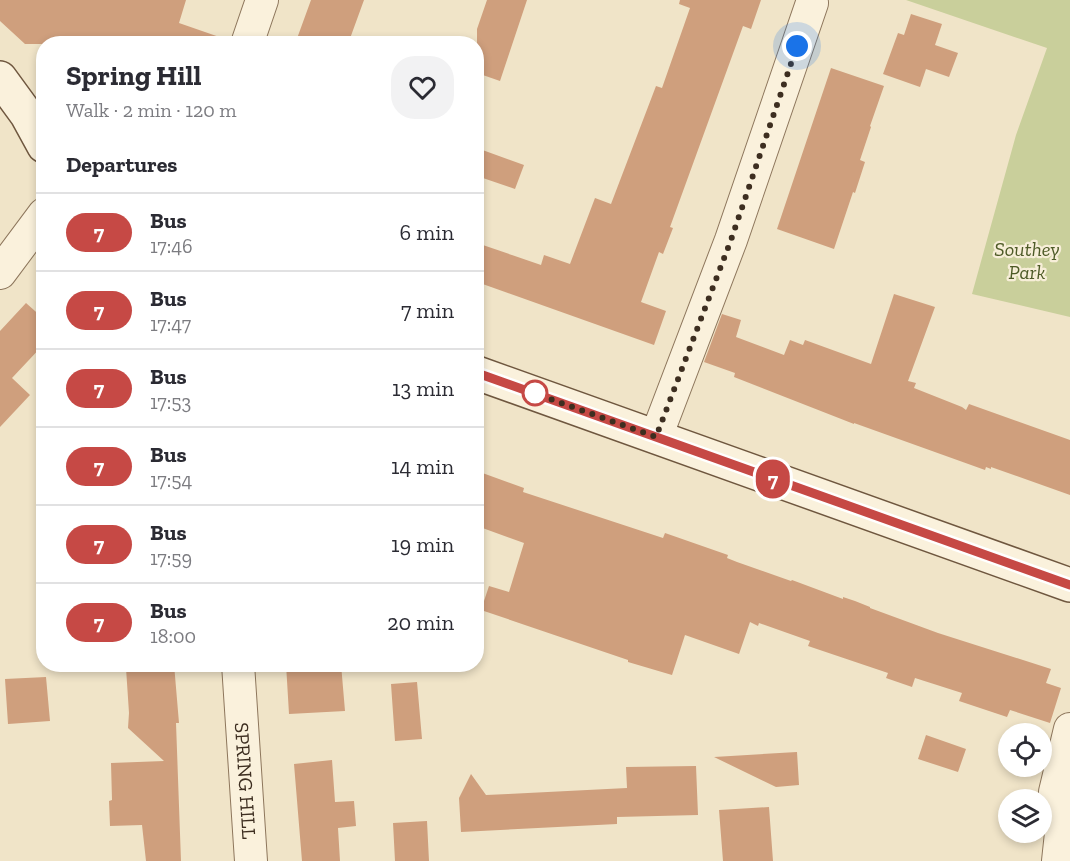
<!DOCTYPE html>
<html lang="en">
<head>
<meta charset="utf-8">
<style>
	body { margin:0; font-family:"Zilla Slab",serif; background:#f2f2f3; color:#2b2b33; height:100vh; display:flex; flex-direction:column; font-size:22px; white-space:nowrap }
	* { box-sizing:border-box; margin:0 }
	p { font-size:20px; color:#7c7c81 }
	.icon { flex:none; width:33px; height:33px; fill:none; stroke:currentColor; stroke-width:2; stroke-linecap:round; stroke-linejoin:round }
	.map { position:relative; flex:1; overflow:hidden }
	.panel { position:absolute; left:36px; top:36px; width:448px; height:636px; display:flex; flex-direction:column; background:#fff; border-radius:24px; box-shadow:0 3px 9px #0003 }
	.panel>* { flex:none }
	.badge { padding:0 12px; border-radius:20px; font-size:21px; line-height:39px }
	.tools { position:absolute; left:998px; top:723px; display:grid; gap:12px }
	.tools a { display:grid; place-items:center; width:54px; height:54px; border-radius:50%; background:#fff; box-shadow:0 3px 9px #0003; font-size:30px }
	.you { position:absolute; width:30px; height:30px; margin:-15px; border:4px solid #fff; border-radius:50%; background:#1a73e8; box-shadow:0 0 0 9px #1a73e833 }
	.map>.badge { position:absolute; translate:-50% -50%; box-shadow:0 0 0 3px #fff }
	h2 { padding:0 30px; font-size:22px; line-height:54px }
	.round { display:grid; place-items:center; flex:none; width:63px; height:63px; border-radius:24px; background:#f2f2f3 }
	.headline { display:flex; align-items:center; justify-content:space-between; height:102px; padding:0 30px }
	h1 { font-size:28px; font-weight:700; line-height:45px }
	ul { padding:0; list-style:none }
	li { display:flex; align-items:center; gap:18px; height:78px; padding:0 30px; border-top:2px solid #e1e1e2 }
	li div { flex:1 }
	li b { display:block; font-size:22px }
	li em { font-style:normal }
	li .badge { min-width:66px; font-weight:700; text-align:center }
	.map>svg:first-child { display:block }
	.green { fill:#c9cf9b }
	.building { fill:#cf9f7d }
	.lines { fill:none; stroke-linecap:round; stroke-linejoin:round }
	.street-casing { stroke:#8d765c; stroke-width:34 }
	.secondary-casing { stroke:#6f573f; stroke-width:36 }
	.street { stroke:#faf1dc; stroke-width:32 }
	.secondary { stroke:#faf1dc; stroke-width:33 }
	.line-casing { stroke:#fff; stroke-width:14 }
	.line { stroke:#c64945; stroke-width:9 }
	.walk { stroke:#3d2e20; stroke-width:6; stroke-dasharray:0 10.8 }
	.stop-dot { fill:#fff; stroke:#c64945; stroke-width:3 }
	.labels { text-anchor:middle; stroke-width:4.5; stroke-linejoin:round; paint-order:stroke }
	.park-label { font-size:20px; font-style:italic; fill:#4d5a26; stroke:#f7eed8 }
	.street-label { font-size:20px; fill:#3d2e20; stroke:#f7eed8 }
</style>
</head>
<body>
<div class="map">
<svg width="1070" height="861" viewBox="0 0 1070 861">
	<rect width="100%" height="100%" fill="#f0e4c8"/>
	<!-- green -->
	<path class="green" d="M906 0H1070V317L972 294 1016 135 1047 48Z"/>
	<!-- building -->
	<path class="building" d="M0 0H186L179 23 228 40 227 44H25L0 21Z
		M311 0H364L348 44H295Z
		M487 0H527L500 81 477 73V29Z
		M680 0H761L751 29 743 26 670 227 673 228 663 254 659 252 641 302 666 311 654 345 477 282V243L541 265 544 255 570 264 595 198 611 204 656 86 662 88 690 8 679 4Z
		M911 14 942 24 935 45 958 53 949 77 926 69 920 87 883 74 898 33 904 35Z
		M831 68 884 86 870 126 871 127 860 160 865 162 855 193 853 192 834 249 777 229Z
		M477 148 524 165 515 189 477 176Z
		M894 294 935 307 908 381 916 383 914 388 962 407 966 410 969 404 1070 440V495L991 467V469L986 467 985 470 854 423V424L734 377 735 373 704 362 722 314 741 320 736 337 784 355 790 340 803 345 805 340 871 364Z
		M26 303 44 319V344L12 378 30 395 0 427V331Z
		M477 471 524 488 523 492 663 538 665 533 728 555 727 558 737 562 791 581 792 580 843 599V597L855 601 870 607V608L938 633 1051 669 1046 683 1061 688 1050 723 1010 710 1007 717 959 701 962 693 915 678 912 687 886 678 888 673 808 646 810 641 759 623 758 626 750 622 739 654 685 635 672 675 628 662V660L481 610 489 586 509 592 524 543 477 526Z
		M136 664H174L179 723H176L181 861H146L142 825 110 826 109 801 112 800 111 763 164 761 128 728 129 713 126 668H136Z
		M286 664H341L345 711 289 714Z
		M46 677 50 721 8 724 5 679Z
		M417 682 422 739 395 741 391 684Z
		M926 735 966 749 958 772 918 759Z
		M797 752 799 785 776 787 714 757Z
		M332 760 335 802 354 801 356 826 338 828 340 861H302L294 764Z
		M696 766 698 815 617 817V824L461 832 459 798 471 774 486 795 508 794 627 788 626 767Z
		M769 807 773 861H723L719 810Z
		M427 821 429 861H395L393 823Z"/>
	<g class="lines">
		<defs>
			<g id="street">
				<path d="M247 44 262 0"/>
				<path d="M0 273 44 214"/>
				<path d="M656 437 731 240 812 3"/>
				<path id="s1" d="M238 664 251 861"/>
				<path d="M1058 861 1061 833 1055 792 1070 729"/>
			</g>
			<path id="secondary" d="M0 78 27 115 44 146
				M477 373 1070 585"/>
		</defs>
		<!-- street casing -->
		<use href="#street" class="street-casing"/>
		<!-- secondary casing -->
		<use href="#secondary" class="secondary-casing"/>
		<!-- street -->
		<use href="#street" class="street"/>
		<!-- secondary -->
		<use href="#secondary" class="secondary"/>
	</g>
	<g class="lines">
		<defs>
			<path id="line" d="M477 373 1070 585"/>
		</defs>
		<!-- line casing -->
		<use href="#line" class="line-casing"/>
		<!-- line -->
		<use href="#line" class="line"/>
		<!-- walk -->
		<path class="walk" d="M535 393 528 391 656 437 731 240 797 46"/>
	</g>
	<!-- markers -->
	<circle class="stop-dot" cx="535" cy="393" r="12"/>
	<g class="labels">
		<!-- park labels -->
		<g class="park-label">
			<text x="1027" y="256">Southey<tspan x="1027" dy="23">Park</tspan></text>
		</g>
		<!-- street labels -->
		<g class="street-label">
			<text dy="7" stroke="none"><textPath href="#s1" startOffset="117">SPRING HILL</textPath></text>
		</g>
	</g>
</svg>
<div class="tools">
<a><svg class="icon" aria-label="locate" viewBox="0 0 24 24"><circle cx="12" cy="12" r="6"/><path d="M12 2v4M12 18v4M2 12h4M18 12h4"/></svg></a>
<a><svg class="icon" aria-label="layers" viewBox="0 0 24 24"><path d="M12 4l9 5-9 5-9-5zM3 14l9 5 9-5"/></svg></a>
</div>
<div class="you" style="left:797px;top:46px"></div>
<b class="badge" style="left:773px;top:479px;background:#c64945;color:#fff">7</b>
<section class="panel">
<div class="headline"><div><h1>Spring Hill</h1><p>Walk · 2 min · 120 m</p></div><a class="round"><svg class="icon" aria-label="heart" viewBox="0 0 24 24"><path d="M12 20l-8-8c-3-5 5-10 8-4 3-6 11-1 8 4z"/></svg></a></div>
<h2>Departures</h2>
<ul>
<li><span class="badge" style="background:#c64945;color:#fff">7</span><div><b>Bus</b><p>17:46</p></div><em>6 min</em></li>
<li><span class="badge" style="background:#c64945;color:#fff">7</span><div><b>Bus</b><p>17:47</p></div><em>7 min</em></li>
<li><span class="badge" style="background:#c64945;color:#fff">7</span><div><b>Bus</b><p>17:53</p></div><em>13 min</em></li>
<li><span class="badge" style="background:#c64945;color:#fff">7</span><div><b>Bus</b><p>17:54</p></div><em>14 min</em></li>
<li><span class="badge" style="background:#c64945;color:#fff">7</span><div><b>Bus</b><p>17:59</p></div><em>19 min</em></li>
<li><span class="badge" style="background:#c64945;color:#fff">7</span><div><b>Bus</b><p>18:00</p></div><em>20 min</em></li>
</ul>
</section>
</div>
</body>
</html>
